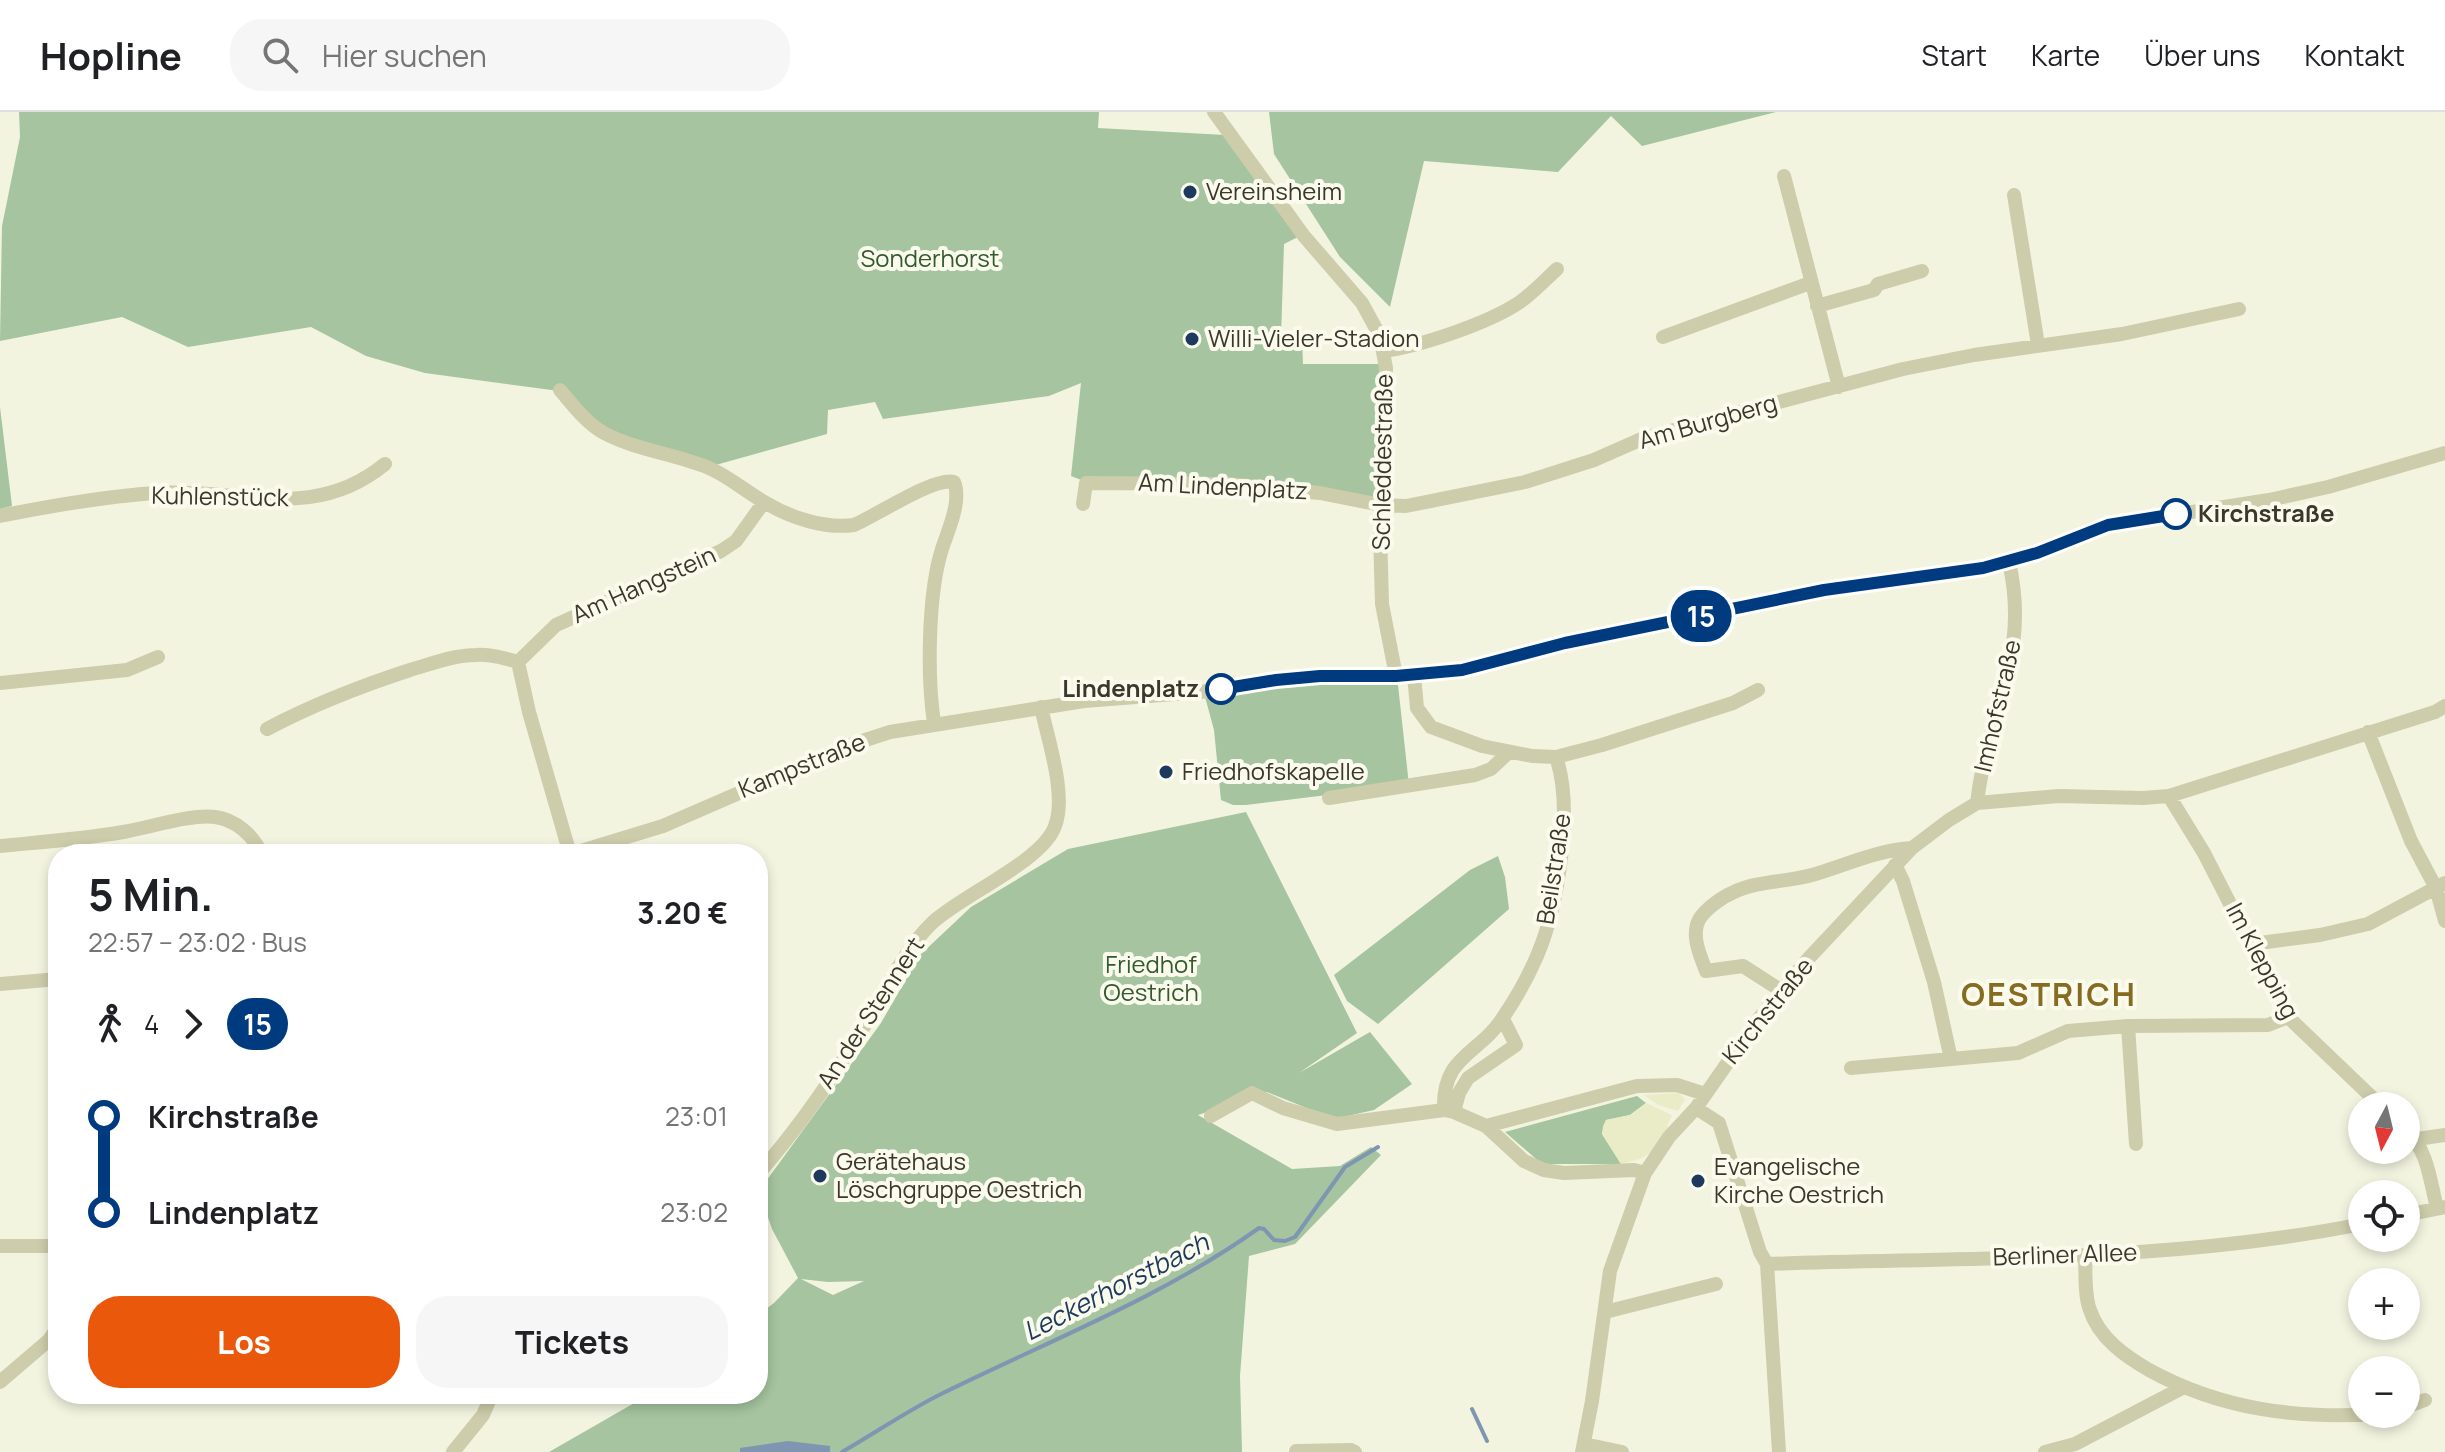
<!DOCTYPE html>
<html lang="de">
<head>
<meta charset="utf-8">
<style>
	body { margin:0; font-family:Manrope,sans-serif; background:#f6f6f6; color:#202124; height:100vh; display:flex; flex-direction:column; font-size:30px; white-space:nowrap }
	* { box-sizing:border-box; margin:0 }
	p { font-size:26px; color:#757577 }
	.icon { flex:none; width:44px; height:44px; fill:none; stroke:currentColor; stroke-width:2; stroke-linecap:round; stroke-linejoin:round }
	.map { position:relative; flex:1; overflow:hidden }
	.panel { position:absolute; left:48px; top:732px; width:720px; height:560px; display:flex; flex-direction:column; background:#fff; border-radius:32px; box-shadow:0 4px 12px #0003 }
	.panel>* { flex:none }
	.badge { padding:0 16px; border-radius:26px; font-size:28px; line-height:52px }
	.needle { width:52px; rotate:187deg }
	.buttons { position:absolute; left:2348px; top:980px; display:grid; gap:16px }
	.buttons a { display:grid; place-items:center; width:72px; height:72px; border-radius:50%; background:#fff; box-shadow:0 4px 12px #0003; font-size:40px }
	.map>.badge { position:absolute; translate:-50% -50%; box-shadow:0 0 0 4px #fff }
	.legs { display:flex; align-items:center; gap:12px; height:88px; padding:0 40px; font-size:26px }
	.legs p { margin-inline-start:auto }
	.headline { display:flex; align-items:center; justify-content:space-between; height:136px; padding:0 40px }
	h1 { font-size:44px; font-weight:700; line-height:60px }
	.primary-button { display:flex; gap:16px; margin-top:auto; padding:16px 40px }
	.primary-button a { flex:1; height:92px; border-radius:32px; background:#ea580c; color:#fff; font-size:32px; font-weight:700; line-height:92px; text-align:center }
	.primary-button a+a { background:#f6f6f6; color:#202124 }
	ul { padding:0 40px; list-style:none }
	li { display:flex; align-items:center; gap:28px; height:96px; font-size:30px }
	li i { display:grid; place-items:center; width:12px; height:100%; margin:0 10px; background:currentColor }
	li i::after { content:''; width:20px; height:20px; margin:-10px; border:6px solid; border-radius:50%; background:#fff }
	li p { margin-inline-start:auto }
	li:first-child i { background:linear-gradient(#0000 50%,currentColor 0) }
	li:last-child i { background:linear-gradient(currentColor 50%,#0000 0) }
	header { display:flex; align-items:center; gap:48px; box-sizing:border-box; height:112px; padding:0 40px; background:#fff; border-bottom:2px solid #e0e0e0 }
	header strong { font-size:38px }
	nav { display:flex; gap:44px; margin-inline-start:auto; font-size:28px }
	.search { width:560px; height:72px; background:#f6f6f6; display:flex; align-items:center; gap:20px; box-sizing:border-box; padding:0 28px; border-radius:32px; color:#757577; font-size:30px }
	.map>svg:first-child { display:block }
	.green { fill:#a5c49f; fill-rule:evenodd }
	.plaza { fill:#eaecc7 }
	.water { fill:#7e96b2 }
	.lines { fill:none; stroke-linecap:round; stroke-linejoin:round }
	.stream { stroke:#7e96b2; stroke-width:4 }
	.minor { stroke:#cdccab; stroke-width:14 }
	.line-1-casing { stroke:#fff; stroke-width:18 }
	.line-1 { stroke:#003b80; stroke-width:12 }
	.poi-dot { fill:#1e395e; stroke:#fafbed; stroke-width:3 }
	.stop-1-dot { fill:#fff; stroke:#003b80; stroke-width:4 }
	.labels { text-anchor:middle; stroke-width:8; stroke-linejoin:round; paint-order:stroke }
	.poi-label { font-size:24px; fill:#3b382b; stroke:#fafbed; text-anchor:start }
	.park-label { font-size:24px; fill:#335a2d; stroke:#fafbed }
	.street-label { font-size:24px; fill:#3b382b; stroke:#fafbed }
	.stop-label { font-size:24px; font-weight:bold; fill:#3b382b; stroke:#fafbed; text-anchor:start }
	.water-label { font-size:26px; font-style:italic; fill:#1e395e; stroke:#fafbed }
	.district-label { font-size:32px; font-weight:bold; letter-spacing:2px; fill:#866c20; stroke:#fafbed }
</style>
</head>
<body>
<header>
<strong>Hopline</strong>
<div class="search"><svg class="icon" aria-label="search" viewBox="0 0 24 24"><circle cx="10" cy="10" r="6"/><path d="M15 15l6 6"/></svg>Hier suchen</div>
<nav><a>Start</a><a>Karte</a><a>Über uns</a><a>Kontakt</a></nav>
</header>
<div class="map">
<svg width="2445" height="1340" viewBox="0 0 2445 1340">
	<rect width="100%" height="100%" fill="#f3f4e0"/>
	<!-- green -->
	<path class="green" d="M19 0H1099L1098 16 1225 23 1300 124 1284 132 1281 226 1302 227 1303 252H1384L1380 390 1358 385 1084 369 1071 364 1081 271 1049 284 883 307 875 290 828 298 827 322 712 354 604 320 559 279 425 261 366 244 311 215 188 235 122 205 0 229 2 114 20 25Z
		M1269 0H1776L1642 34 1611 4 1558 60 1424 49 1390 195 1340 145 1274 42Z
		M0 295 12 394 0 397Z
		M1397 564 1409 673 1246 693H1233L1221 688 1214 618 1204 581 1276 569Z
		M1246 700 1357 921 1299 961 1370 920 1412 972 1374 998 1334 1007 1267 980 1198 1003 1292 1057 1340 1054 1371 1035 1381 1043 1295 1132 1249 1144 1240 1264 1242 1340H549L650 1282H758V1203L774 1191 798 1166 772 1117 759 1079 881 911 920 843 971 795 1068 737ZM801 1167 828 1170 864 1169 833 1183Z
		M1498 744 1505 765 1509 797 1378 912 1347 889 1334 863 1470 758Z
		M1637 984 1646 991 1630 1003 1606 1008 1602 1022 1621 1052H1542L1505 1020Z"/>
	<!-- plaza -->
	<path class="plaza" d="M1679 981 1685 987 1678 999 1658 993 1644 983Z
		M1646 991 1672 1003 1667 1014 1671 1017 1653 1039 1640 1047 1621 1052 1602 1022 1603 1014 1606 1008 1630 1003Z"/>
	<!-- water -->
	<path class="water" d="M788 1329 830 1334V1340H740V1336Z"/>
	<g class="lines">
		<!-- stream -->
		<path class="stream" d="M1472 1297 1487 1329
			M842 1340C875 1321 907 1299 941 1282 1048 1229 1161 1186 1259 1116L1264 1117 1274 1128 1285 1129 1295 1125 1345 1055 1378 1035"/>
		<!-- minor -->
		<path class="minor" d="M1214 0 1304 124 1362 191 1380 224 1386 256 1380 420 1382 492 1396 564
			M1784 64 1839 275
			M2014 83 2038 233
			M1817 194 1874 178 1878 172 1922 159
			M1663 225 1810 171
			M1384 239C1421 234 1489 211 1520 190 1533 181 1545 168 1557 157
			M560 278C573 293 586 311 604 321 636 338 675 342 709 356 730 365 746 380 766 391 791 406 825 417 854 413 876 404 933 365 954 370 962 389 948 418 942 437 928 481 927 564 934 611
			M1083 392 1086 371 1228 372 1320 381 1381 393 1406 394 1525 370 1594 348 1644 326 1903 257 1974 243 2122 222 2239 197
			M0 404C50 394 106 384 157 381 240 376 313 411 385 352
			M518 550 556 513 721 439 736 429 764 390
			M518 550 529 600 570 742
			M1414 563 1417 596 1431 615 1482 634 1532 644 1556 645 1602 633 1733 591 1758 578
			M0 571 127 558 158 545
			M267 617C312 593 361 574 410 558 431 552 453 543 476 543 490 542 504 546 518 550
			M2368 620 2411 729 2436 776 2445 809
			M2169 684 2204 741 2288 905 2381 994
			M1329 686 1475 663 1491 657 1508 641
			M1977 691C1987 601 2031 545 2009 450
			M0 734C41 730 83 727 123 720 149 716 189 702 215 705 234 707 255 724 261 742
			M571 742 663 714 847 634 890 620 1084 589 1201 580 1276 568 1320 564H1396L1462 558 1565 531 1824 478 1983 456 2037 441 2108 413 2269 388 2328 375 2445 341
			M1895 753 1903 769 1934 870 1951 947
			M2252 832 2320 823 2368 812 2445 771
			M0 872 58 867
			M1782 879 1743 854 1706 859C1700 843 1690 822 1700 806 1707 796 1722 785 1734 780 1755 769 1788 770 1812 763 1846 753 1877 738 1912 736
			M2128 914 2136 1032
			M1851 956 2018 941 2068 919 2128 914 2268 913 2288 905
			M1696 996 1719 1011 1760 1140 1767 1152 1779 1340
			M1444 998C1442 942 1480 943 1504 904 1516 886 1528 865 1537 844 1558 795 1574 696 1556 645
			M1454 1000 1459 981 1468 966 1516 933 1503 907
			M1211 1004 1252 981 1283 996 1337 1012 1444 998 1454 1000 1486 1014 1524 1049 1544 1058 1564 1061 1634 1058 1645 1061
			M1486 1014 1637 974 1677 973 1705 982
			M2406 1018C2428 1038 2430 1069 2437 1096
			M2417 1027 2445 1023
			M758 1062C797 1018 838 958 868 908 888 875 904 838 932 811 962 783 1043 749 1055 714 1067 683 1048 628 1041 595
			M2406 1103 2445 1095
			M0 1134H58
			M2085 1144C2086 1161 2084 1182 2090 1198 2099 1226 2125 1244 2149 1258 2222 1298 2297 1307 2379 1302
			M1767 1152C1966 1145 2166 1151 2362 1112
			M1605 1200 1716 1172
			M0 1270 49 1228 58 1215
			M2406 1295 2425 1288
			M1584 1332 1622 1340
			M1296 1339 1351 1338 1355 1340
			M453 1340 483 1303 492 1282
			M1582 1340 1592 1289 1610 1159 1645 1061 1669 1025 1696 996 1756 910 1808 847 1912 736 1949 708 1977 691 2059 684 2143 686 2169 684 2435 600 2445 594
			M2045 1340 2075 1332 2182 1276"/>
	</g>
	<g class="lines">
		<defs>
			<path id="line-1" d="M1221 577 1276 568 1320 564H1396L1462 558 1565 531 1824 478 1983 456 2037 441 2108 413 2176 402"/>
		</defs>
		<!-- line-1 casing -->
		<use href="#line-1" class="line-1-casing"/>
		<!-- line-1 -->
		<use href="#line-1" class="line-1"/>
	</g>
	<!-- markers -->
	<g class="poi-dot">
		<circle cx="1190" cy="80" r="8"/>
		<circle cx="1192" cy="227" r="8"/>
		<circle cx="1166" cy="660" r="8"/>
		<circle cx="820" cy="1064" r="8"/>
		<circle cx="1698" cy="1069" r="8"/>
	</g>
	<g class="stop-1-dot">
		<circle cx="2176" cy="402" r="14"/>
		<circle cx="1221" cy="577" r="14"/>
	</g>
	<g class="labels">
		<!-- poi labels -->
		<g class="poi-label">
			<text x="1206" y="88">Vereinsheim</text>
			<text x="1208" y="235">Willi-Vieler-Stadion</text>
			<text x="1182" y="668">Friedhofskapelle</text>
			<text x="836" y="1058">Gerätehaus<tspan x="836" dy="28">Löschgruppe Oestrich</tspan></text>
			<text x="1714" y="1063">Evangelische<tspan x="1714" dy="28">Kirche Oestrich</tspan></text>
		</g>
		<!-- park labels -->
		<g class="park-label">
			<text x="930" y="155">Sonderhorst</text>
			<text x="1151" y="861">Friedhof<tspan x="1151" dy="28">Oestrich</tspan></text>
		</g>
		<!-- street labels -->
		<g class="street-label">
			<text transform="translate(1708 310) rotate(-16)" y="8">Am Burgberg</text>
			<text transform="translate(1383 350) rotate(-89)" y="8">Schleddestraße</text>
			<text transform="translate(1223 375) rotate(3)" y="8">Am Lindenplatz</text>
			<text transform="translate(220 385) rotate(1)" y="8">Kuhlenstück</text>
			<text transform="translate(644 473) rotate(-24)" y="8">Am Hangstein</text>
			<text transform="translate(1998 594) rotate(-77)" y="8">Imhofstraße</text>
			<text transform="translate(802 654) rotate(-22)" y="8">Kampstraße</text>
			<text transform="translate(1554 757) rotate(-81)" y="8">Beilstraße</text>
			<text transform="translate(2262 849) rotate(62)" y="8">Im Klepping</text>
			<text transform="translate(1768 899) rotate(-51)" y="8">Kirchstraße</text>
			<text transform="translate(871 901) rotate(-57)" y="8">An der Stennert</text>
			<text transform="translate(2065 1143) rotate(-2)" y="8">Berliner Allee</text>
		</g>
		<!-- stop labels -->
		<g class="stop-label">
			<text x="2198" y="410">Kirchstraße</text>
			<text x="1199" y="585" text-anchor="end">Lindenplatz</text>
		</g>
		<!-- water labels -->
		<g class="water-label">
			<text transform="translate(1116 1175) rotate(-27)" y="9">Leckerhorstbach</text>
		</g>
		<!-- district labels -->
		<g class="district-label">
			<text x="2049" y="894">OESTRICH</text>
		</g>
	</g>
</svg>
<div class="buttons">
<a><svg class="needle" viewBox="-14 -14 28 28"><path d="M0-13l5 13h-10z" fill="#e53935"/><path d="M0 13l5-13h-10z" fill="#757577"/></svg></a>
<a><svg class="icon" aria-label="locate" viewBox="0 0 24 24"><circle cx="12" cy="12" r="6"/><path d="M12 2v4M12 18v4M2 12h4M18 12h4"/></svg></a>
<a>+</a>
<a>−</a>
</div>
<b class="badge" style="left:1701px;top:504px;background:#003b80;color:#fff">15</b>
<section class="panel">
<div class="headline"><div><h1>5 Min.</h1><p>22:57 – 23:02 · Bus</p></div><b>3.20 €</b></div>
<div class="legs"><svg class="icon" aria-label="walk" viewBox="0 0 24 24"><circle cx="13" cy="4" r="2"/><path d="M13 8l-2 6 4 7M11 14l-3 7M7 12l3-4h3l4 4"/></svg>4<svg class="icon" aria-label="forward" viewBox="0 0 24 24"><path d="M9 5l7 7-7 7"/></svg><b class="badge" style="background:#003b80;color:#fff">15</b></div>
<ul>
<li><i style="color:#003b80"></i><b>Kirchstraße</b><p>23:01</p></li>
<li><i style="color:#003b80"></i><b>Lindenplatz</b><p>23:02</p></li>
</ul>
<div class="primary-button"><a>Los</a><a>Tickets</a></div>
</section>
</div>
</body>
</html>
